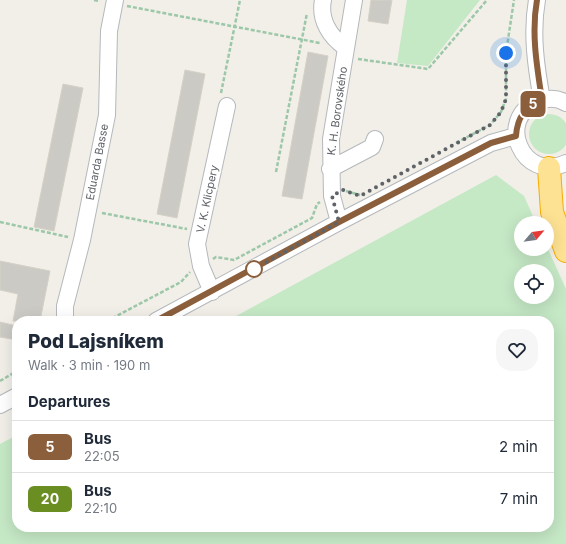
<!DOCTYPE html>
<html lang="en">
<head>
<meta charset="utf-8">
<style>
	body { margin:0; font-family:Inter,sans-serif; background:#f6f6f7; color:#1f2937; height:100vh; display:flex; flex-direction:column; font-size:15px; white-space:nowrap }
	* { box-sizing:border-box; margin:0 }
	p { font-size:13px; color:#747a83 }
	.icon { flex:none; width:22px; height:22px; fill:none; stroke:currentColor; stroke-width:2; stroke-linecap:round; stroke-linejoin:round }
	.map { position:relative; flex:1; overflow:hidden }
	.drawer { position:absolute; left:12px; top:316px; width:542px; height:216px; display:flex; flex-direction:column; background:#fff; border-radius:16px; box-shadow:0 4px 16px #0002 }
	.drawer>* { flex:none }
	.badge { padding:0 8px; border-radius:6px; font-size:14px; line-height:26px }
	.needle { width:26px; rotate:61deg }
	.fabs { position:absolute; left:514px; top:216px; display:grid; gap:8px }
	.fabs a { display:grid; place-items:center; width:40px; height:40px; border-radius:50%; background:#fff; box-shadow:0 4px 16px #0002; font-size:20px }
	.you { position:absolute; width:20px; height:20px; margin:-10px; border:3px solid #fff; border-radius:50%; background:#1a73e8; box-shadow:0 0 0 6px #1a73e833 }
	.map>.badge { position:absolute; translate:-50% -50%; box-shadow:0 0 0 2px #fff }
	h2 { padding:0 16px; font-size:15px; line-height:36px }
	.round { display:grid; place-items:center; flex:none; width:42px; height:42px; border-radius:16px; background:#f6f6f7 }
	.headline { display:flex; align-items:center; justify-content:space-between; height:68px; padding:0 16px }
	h1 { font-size:19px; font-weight:800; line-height:30px }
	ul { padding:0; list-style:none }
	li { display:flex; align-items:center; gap:12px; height:52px; padding:0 16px; border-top:1px solid #e0e1e3 }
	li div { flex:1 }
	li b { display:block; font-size:15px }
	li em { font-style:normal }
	li .badge { min-width:44px; font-weight:700; text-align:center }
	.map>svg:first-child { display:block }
	.green { fill:#c5e8c5; fill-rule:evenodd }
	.building { fill:#cccac5; stroke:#d6d1c6 }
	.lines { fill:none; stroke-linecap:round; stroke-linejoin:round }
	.minor-casing { stroke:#b5b8bc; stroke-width:18 }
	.highway-casing { stroke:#f9ab00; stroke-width:24 }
	.path { stroke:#9cc7a9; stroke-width:2.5; stroke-dasharray:4 2; stroke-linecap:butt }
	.minor { stroke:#fff; stroke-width:16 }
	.highway { stroke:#fde293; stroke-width:22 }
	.line-casing { stroke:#fff; stroke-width:9 }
	.line { stroke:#8b5e3c; stroke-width:6 }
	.walk { stroke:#5f6368; stroke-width:4; stroke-dasharray:0 7.2 }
	.stop-dot { fill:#fff; stroke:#8b5e3c; stroke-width:2 }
	.labels { text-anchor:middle; stroke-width:4; stroke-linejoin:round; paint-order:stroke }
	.street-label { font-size:11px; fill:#5f6368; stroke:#fff }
</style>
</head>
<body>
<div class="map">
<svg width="566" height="544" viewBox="0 0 566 544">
	<rect width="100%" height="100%" fill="#f1efe8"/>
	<!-- green -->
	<path class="green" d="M407 0H480L428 66 397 63Z
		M529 134a20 20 0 1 1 40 0a20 20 0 1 1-40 0Z
		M496 175 524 196 536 223H521V249H547V247L566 289V544H0V444L17 435V527H549V321H227ZM521 271H547V297H521Z"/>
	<!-- building -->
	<path class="building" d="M371 0H392L388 24 368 21Z
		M308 52 328 56 302 199 282 196Z
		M185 70 205 74 177 218 157 214Z
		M63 84 83 88 54 231 34 227Z
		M0 261 50 271 40 321H13L18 294 0 290Z
		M0 322 17 326V340L0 337Z"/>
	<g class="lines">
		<defs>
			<path id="minor" d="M323 0C319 20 330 37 346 48
				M537 0C531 33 536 67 542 100
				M566 103C558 98 548 98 539 101 494 118 523 184 566 163
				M330 169 372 147 375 139
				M339 222 332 196 331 139 354 0
				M212 292 201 266 197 244 227 106
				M65 321V306L82 240 107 115 109 31 115 0
				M156 321 339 222 491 143 516 136
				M0 405 17 396"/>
			<path id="highway" d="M549 168 552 212 566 251"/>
		</defs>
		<!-- minor casing -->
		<use href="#minor" class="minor-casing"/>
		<!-- highway casing -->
		<use href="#highway" class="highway-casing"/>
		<!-- path -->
		<path class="path" d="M94 0 100 1
			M127 6 320 43
			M358 59 428 69 487 0
			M221 93 240 0
			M456 143 490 125 501 112 506 99V53L514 0
			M276 172 307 13
			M346 191 360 195
			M102 213 187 229
			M0 222 68 237
			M213 259 216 257 234 260 312 218 317 204 320 202
			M107 321 181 282 190 272
			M0 381 17 371"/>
		<!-- minor -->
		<use href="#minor" class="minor"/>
		<!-- highway -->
		<use href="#highway" class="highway"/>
	</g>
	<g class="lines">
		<defs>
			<path id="line" d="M156 321 339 222 491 143 516 136C517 118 525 106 542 100 537 67 531 33 537 0"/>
		</defs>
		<!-- line casing -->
		<use href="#line" class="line-casing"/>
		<!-- line -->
		<use href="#line" class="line"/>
		<!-- walk -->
		<path class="walk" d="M254 269 339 222 332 196 343 190 360 196 490 125 501 112 506 99V53"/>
	</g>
	<!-- markers -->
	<circle class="stop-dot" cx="254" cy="269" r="8"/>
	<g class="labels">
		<!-- street labels -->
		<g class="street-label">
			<text transform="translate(337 111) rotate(-82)" y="4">K. H. Borovského</text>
			<text transform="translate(97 162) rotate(-79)" y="4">Eduarda Basse</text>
			<text transform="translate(207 199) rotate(-78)" y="4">V. K. Klicpery</text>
		</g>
	</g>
</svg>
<div class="fabs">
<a><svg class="needle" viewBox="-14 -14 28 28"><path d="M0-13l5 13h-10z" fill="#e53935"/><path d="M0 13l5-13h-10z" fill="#747a83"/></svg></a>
<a><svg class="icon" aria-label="locate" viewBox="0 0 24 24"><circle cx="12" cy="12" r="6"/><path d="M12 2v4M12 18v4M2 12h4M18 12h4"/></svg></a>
</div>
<div class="you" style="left:506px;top:53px"></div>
<b class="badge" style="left:533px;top:104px;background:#8b5e3c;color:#fff">5</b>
<section class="drawer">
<div class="headline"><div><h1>Pod Lajsníkem</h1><p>Walk · 3 min · 190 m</p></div><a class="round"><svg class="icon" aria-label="heart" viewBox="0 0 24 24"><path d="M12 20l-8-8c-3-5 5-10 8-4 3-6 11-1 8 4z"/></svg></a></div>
<h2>Departures</h2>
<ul>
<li><span class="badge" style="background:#8b5e3c;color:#fff">5</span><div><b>Bus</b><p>22:05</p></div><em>2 min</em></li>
<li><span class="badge" style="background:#6b8e23;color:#fff">20</span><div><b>Bus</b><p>22:10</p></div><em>7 min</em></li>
</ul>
</section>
</div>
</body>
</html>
